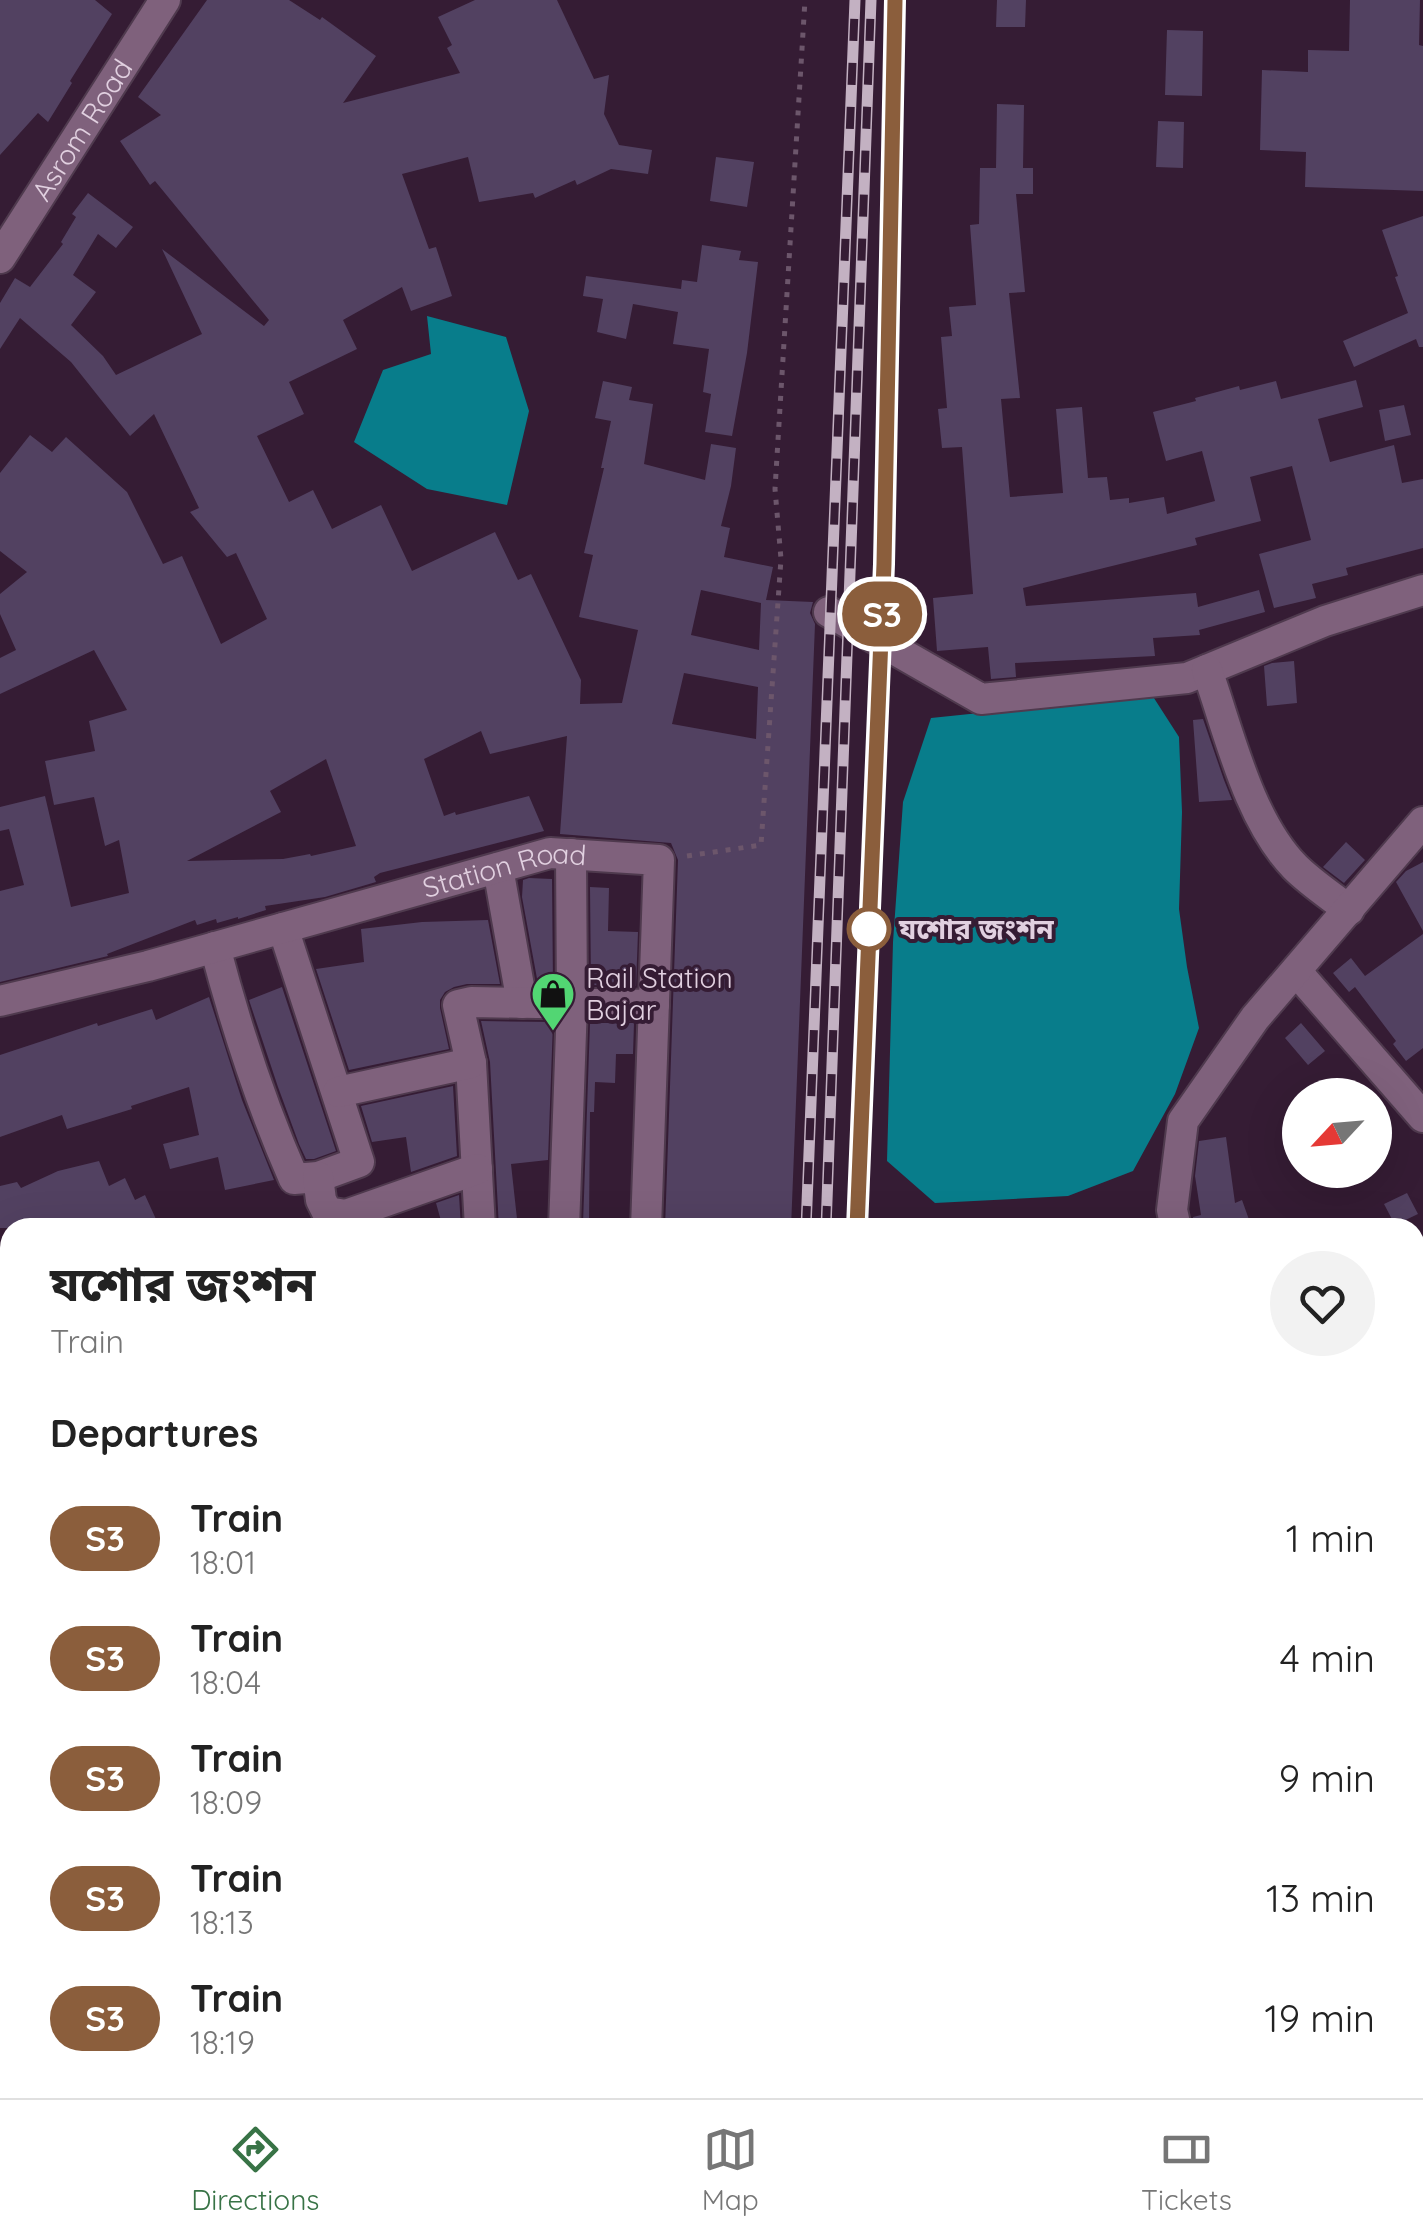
<!DOCTYPE html>
<html lang="en">
<head>
<meta charset="utf-8">
<style>
	body { margin:0; font-family:Quicksand,"Noto Sans Bengali",sans-serif; background:#f2f2f2; color:#222; height:100vh; display:flex; flex-direction:column; font-size:38px; white-space:nowrap }
	* { box-sizing:border-box; margin:0 }
	p { font-size:32px; color:#767676 }
	.icon { flex:none; width:55px; height:55px; fill:none; stroke:currentColor; stroke-width:2; stroke-linecap:round; stroke-linejoin:round }
	.map { position:relative; flex:1; overflow:hidden }
	.drawer { position:absolute; left:0px; top:1218px; width:1425px; height:882px; display:flex; flex-direction:column; background:#fff; border-radius:30px 30px 0 0; box-shadow:0 10px 40px #0002 }
	.drawer>* { flex:none }
	.badge { padding:0 20px; border-radius:32px; font-size:35px; line-height:65px }
	.needle { width:65px; rotate:244deg }
	.controls { position:absolute; left:1282px; top:1078px; display:grid; gap:20px }
	.controls a { display:grid; place-items:center; width:110px; height:110px; border-radius:50%; background:#fff; box-shadow:0 10px 40px #0002; font-size:50px }
	.map>.badge { position:absolute; translate:-50% -50%; box-shadow:0 0 0 5px #fff }
	h2 { padding:0 50px; font-size:38px; line-height:90px }
	.round { display:grid; place-items:center; flex:none; width:105px; height:105px; border-radius:52px; background:#f2f2f2 }
	.overview { display:flex; align-items:center; justify-content:space-between; height:170px; padding:0 50px }
	h1 { font-size:48px; font-weight:700; line-height:75px }
	ul { padding:0; list-style:none }
	li { display:flex; align-items:center; gap:30px; height:120px; padding:0 50px }
	li div { flex:1 }
	li b { display:block; font-size:38px }
	li em { font-style:normal }
	li .badge { min-width:110px; font-weight:700; text-align:center }
	.tab-bar { display:flex; justify-content:space-around; align-items:center; height:140px; border-top:2px solid #e0e0e0; background:#fff; font-size:28px; color:#767676 }
	.tab-bar a { display:grid; justify-items:center; gap:5px }
	.tab-bar .selected { color:#387346 }
	.map>svg:first-child { display:block }
	.water { fill:#087d8b }
	.building { fill:#524161; fill-rule:evenodd }
	.lines { fill:none; stroke-linecap:round; stroke-linejoin:round }
	.street-casing { stroke:#4f3a4e; stroke-width:34 }
	.secondary-casing { stroke:#4f3a4e; stroke-width:34 }
	.path { stroke:#6c566b; stroke-width:5; stroke-dasharray:5 8; stroke-linecap:butt }
	.street { stroke:#7f617c; stroke-width:30 }
	.secondary { stroke:#7f617c; stroke-width:30 }
	.rail-casing { stroke:#c3b1c2; stroke-width:11 }
	.rail { stroke:#351c34; stroke-width:8; stroke-dasharray:22; stroke-linecap:butt }
	.line-casing { stroke:#fff; stroke-width:22 }
	.line { stroke:#8b5e3c; stroke-width:15 }
	.stop-dot { fill:#fff; stroke:#8b5e3c; stroke-width:5 }
	.labels { text-anchor:middle; stroke-width:8; stroke-linejoin:round; paint-order:stroke }
	.street-label { font-size:28px; fill:#e1d0e0; stroke:#351c34 }
	.stop-label { font-size:28px; font-weight:bold; fill:#e1d0e0; stroke:#351c34; text-anchor:start }
	.poi-label { font-size:28px; fill:#e1d0e0; stroke:#351c34; text-anchor:start }
</style>
</head>
<body>
<div class="map">
<svg width="1423" height="2098" viewBox="0 0 1423 2098">
	<rect width="100%" height="100%" fill="#351c34"/>
	<!-- water -->
	<path class="water" d="M427 316 506 337 529 411 507 505 427 489 354 442 383 370 431 354Z
		M1152 695 1179 737 1182 812 1179 909 1187 967 1199 1028 1175 1094 1133 1171 1068 1196 935 1203 887 1161 893 942 903 802 931 718Z
		M881 2090H1031L1030 2098H880Z"/>
	<!-- building -->
	<path class="building" d="M0 0H95L112 14 70 81 72 83 48 122 38 113 0 155Z
		M207 0H289L320 20 322 17 376 56 343 103 460 73 447 48 452 45 438 17 475 0H557L594 79 609 75 604 114 619 145 652 150 648 174 611 169 577 185 575 180 535 198 533 193 479 202 468 157 402 174 429 249 436 247 452 296 411 311 402 287 343 320 357 349 289 382 304 414 257 436 289 502 313 490 332 529 381 505 412 571 495 532 518 580 531 574 581 680 580 704 622 703 638 630 579 617 593 555 584 553 604 468H601L611 421 595 418 603 381 632 387 629 400 653 404 644 464 705 480 711 444 736 448 731 486 721 526 730 528 724 557 773 567 766 600 813 602 810 613 815 624 791 1228H665L678 860 671 843 560 834 567 736 490 754 481 731 424 759 444 816 455 812 456 815 529 796 544 831 380 873 374 877 376 882 325 897 265 906 266 910 238 919V917L217 923 216 919 197 925 195 920 107 954 108 956 0 982V891L24 885 9 829 0 831V807L45 796 71 907 129 893 119 840 105 846 94 797 54 805 45 761 95 751 89 721 127 710 94 650 0 694V658L16 650 0 614V594L27 572 0 551V473L30 435 52 452 66 437 127 492 163 564 182 556 221 644 267 619 236 553 227 557 190 512 199 508 154 414 130 436 71 362 20 318 0 349V303L15 278 30 287 63 244 61 242 76 217 72 214 88 193 133 227 116 248 98 234 73 275 96 292 71 325 103 356 116 375 202 334 162 249 264 326 269 320 155 181 150 185 120 141 161 115 138 97ZM701 590 761 603 759 650 691 635ZM684 673 758 687 756 739 672 724ZM326 759 356 846 311 856 310 854 283 859 187 861 281 812 270 791Z
		M997 0H1026L1025 27H996Z
		M1350 0H1420L1419 45 1423 46V191L1305 187 1306 152 1260 150 1262 70 1308 72V50L1349 51Z
		M1167 30 1203 31 1202 96 1165 95Z
		M997 104 1024 105 1023 168H1033V194H1016L1025 292 1009 293 1020 398 1001 399 1010 497 1063 493 1056 409 1082 407 1088 478 1107 477 1110 500 1129 498V503L1164 497 1167 514 1215 501 1202 451 1166 461 1153 412 1196 401 1195 398 1239 386 1240 390 1276 381 1281 399 1356 380 1363 407 1318 419 1330 462 1394 445 1402 483 1423 479V548L1346 568 1348 575 1312 584 1316 598 1274 608 1259 554 1311 540 1292 466 1250 477 1261 521 1195 538 1197 545 1023 588 1026 606 1196 593 1198 607 1259 590 1265 612 1199 630 1200 635 1153 638 1155 656 1015 663 1016 677 991 679 988 647 937 651 933 598 973 594 962 447 942 448 938 409 947 408 941 337 952 336 949 307 976 305 970 225 979 224 980 168H996Z
		M1158 121 1184 122 1183 168 1156 167Z
		M716 157 754 162 747 207 710 201Z
		M1423 216V347H1419L1416 339 1354 367 1343 341 1408 313 1395 277 1398 276 1382 230Z
		M702 245 741 251 739 260 758 262 747 353 732 436 705 432 711 394 703 392 709 349 673 344 678 312 633 304 626 339 597 332 603 299 583 296 586 276 681 289 682 280 697 282Z
		M1404 405 1411 435 1385 441 1379 410Z
		M1294 661 1297 703 1267 706 1264 666 1272 663Z
		M1203 719 1224 780 1232 800 1199 802 1193 720Z
		M1346 842 1365 860 1344 883 1323 867Z
		M1423 862V931L1396 882 1406 871Z
		M529 878 552 879 553 985 538 984 522 897 523 880Z
		M590 887 609 888 608 931 638 932 636 986 591 985Z
		M488 920 500 984H467L454 987 445 992 440 1000V1008L449 1049 349 1070 316 969 364 962 361 929 422 922Z
		M1423 934V1048L1406 1061 1393 1044 1396 1041 1355 987 1349 992 1333 973 1351 958 1365 976Z
		M282 987 336 1151 314 1159H306L299 1144 278 1087 249 1000Z
		M209 997 242 1100 274 1180 225 1190 218 1157 170 1169 163 1144 199 1135 189 1087 131 1106 132 1109 67 1129 62 1115 0 1137V1055L97 1023 98 1026 152 1009 156 1020Z
		M481 1021 553 1022 548 1160 511 1164 518 1228H499L490 1062Z
		M590 1023H634L633 1054H616L615 1083 595 1082 594 1112H590L589 1224H583Z
		M1301 1023 1325 1051 1308 1065 1285 1038Z
		M453 1086 457 1156 411 1172 406 1137 372 1142 361 1106Z
		M1226 1137 1235 1203 1242 1200 1252 1228H1194L1193 1217 1201 1215 1195 1176 1199 1141Z
		M99 1161 109 1186 125 1178 135 1200 145 1195 160 1228H0V1186L17 1182 21 1188 58 1171Z
		M1407 1193 1418 1214 1395 1225 1384 1204Z
		M459 1195 461 1228H443L436 1203Z"/>
	<g class="lines">
		<defs>
			<g id="street">
				<path d="M829 612 981 699 1187 678 1325 621 1423 590"/>
				<path d="M1207 670C1229 732 1248 819 1295 867 1311 883 1331 896 1349 910"/>
				<path d="M498 868 522 1003"/>
				<path d="M215 947C236 1027 261 1104 294 1179L318 1177 359 1162 283 928"/>
				<path d="M1296 971 1423 1117"/>
				<path id="s1" d="M0 1001 148 966 550 853 659 860 646 1228"/>
				<path d="M471 1063 480 1228"/>
				<path d="M338 1092 471 1063 458 1005 471 1002 654 1005"/>
				<path d="M318 1177 321 1200 327 1212 346 1215 477 1169"/>
				<path d="M564 1228 572 1004 571 854"/>
				<path d="M1176 1228 1172 1210 1183 1121 1255 1018 1423 822"/>
				<path d="M0 1578 10 1576"/>
				<path d="M0 1709 10 1708"/>
				<path d="M1415 1796 1423 1795"/>
				<path d="M1415 1891 1423 1890"/>
				<path d="M629 2090V2098"/>
				<path d="M851 2090V2098"/>
				<path d="M1372 2090 1373 2098"/>
				<path d="M1399 2090 1423 2097"/>
				<path d="M113 2098 141 2090"/>
				<path d="M1033 2098V2090"/>
			</g>
			<g id="secondary">
				<path id="s2" d="M0 258 165 0"/>
			</g>
		</defs>
		<!-- street casing -->
		<use href="#street" class="street-casing"/>
		<!-- secondary casing -->
		<use href="#secondary" class="secondary-casing"/>
		<!-- path -->
		<path class="path" d="M687 856 761 845 781 559 775 489 805 0
			M462 2098V2090"/>
		<!-- street -->
		<use href="#street" class="street"/>
		<!-- secondary -->
		<use href="#secondary" class="secondary"/>
		<defs>
			<path id="rail" d="M806 1228 855 0
				M826 1228 871 0
				M857 1228 884 564 895 0
				M775 2098V2090
				M794 2098 795 2090
				M820 2098 821 2090"/>
		</defs>
		<!-- rail casing -->
		<use href="#rail" class="rail-casing"/>
		<!-- rail -->
		<use href="#rail" class="rail"/>
	</g>
	<g class="lines">
		<defs>
			<path id="line" d="M857 1228 884 564 895 0"/>
		</defs>
		<!-- line casing -->
		<use href="#line" class="line-casing"/>
		<!-- line -->
		<use href="#line" class="line"/>
	</g>
	<!-- icons -->
	<defs>
		<symbol id="shop-pin" viewBox="-11 -11 22 30"><path d="M0 17L-7.5 6A9.5 9.5 0 1 1 7.5 6Z" fill="#52d673" stroke="#351c34"/><path d="M-5-2.5h2.3a2.7 3.5 0 0 1 5.4 0H5L5.5 6h-11ZM-1.5-2.5h3a1.5 2.3 0 0 0-3 0Z" fill="#111"/></symbol>
	</defs>
	<g fill-rule="evenodd">
		<use href="#shop-pin" x="528" y="969" width="50" height="68"/>
	</g>
	<!-- markers -->
	<circle class="stop-dot" cx="869" cy="929" r="20"/>
	<g class="labels">
		<!-- street labels -->
		<g class="street-label">
			<text dy="10" stroke="none"><textPath href="#s2" startOffset="152">Asrom Road</textPath></text>
			<text dy="10" stroke="none"><textPath href="#s1" startOffset="522">Station Road</textPath></text>
		</g>
		<!-- stop labels -->
		<g class="stop-label">
			<text x="899" y="939">যশোর জংশন</text>
		</g>
		<!-- poi labels -->
		<g class="poi-label">
			<text x="586" y="988">Rail Station<tspan x="586" dy="32">Bajar</tspan></text>
		</g>
	</g>
</svg>
<div class="controls">
<a><svg class="needle" viewBox="-14 -14 28 28"><path d="M0-13l5 13h-10z" fill="#e53935"/><path d="M0 13l5-13h-10z" fill="#767676"/></svg></a>
</div>
<b class="badge" style="left:882px;top:614px;background:#8b5e3c;color:#fff">S3</b>
<section class="drawer">
<div class="overview"><div><h1>যশোর জংশন</h1><p>Train</p></div><a class="round"><svg class="icon" aria-label="heart" viewBox="0 0 24 24"><path d="M12 20l-8-8c-3-5 5-10 8-4 3-6 11-1 8 4z"/></svg></a></div>
<h2>Departures</h2>
<ul>
<li><span class="badge" style="background:#8b5e3c;color:#fff">S3</span><div><b>Train</b><p>18:01</p></div><em>1 min</em></li>
<li><span class="badge" style="background:#8b5e3c;color:#fff">S3</span><div><b>Train</b><p>18:04</p></div><em>4 min</em></li>
<li><span class="badge" style="background:#8b5e3c;color:#fff">S3</span><div><b>Train</b><p>18:09</p></div><em>9 min</em></li>
<li><span class="badge" style="background:#8b5e3c;color:#fff">S3</span><div><b>Train</b><p>18:13</p></div><em>13 min</em></li>
<li><span class="badge" style="background:#8b5e3c;color:#fff">S3</span><div><b>Train</b><p>18:19</p></div><em>19 min</em></li>
</ul>
</section>
</div>
<nav class="tab-bar">
<a class="selected"><svg class="icon" aria-label="directions" viewBox="0 0 24 24"><path d="M12 3l9 9-9 9-9-9zM9 14v-3h6M13 9l2 2-2 2"/></svg>Directions</a>
<a><svg class="icon" aria-label="map" viewBox="0 0 24 24"><path d="M3 6l6-2 6 2 6-2v14l-6 2-6-2-6 2zM9 4v14M15 6v14"/></svg>Map</a>
<a><svg class="icon" aria-label="tickets" viewBox="0 0 24 24"><path d="M3 7h18v10H3zM15 7v10"/></svg>Tickets</a>
</nav>
</body>
</html>
